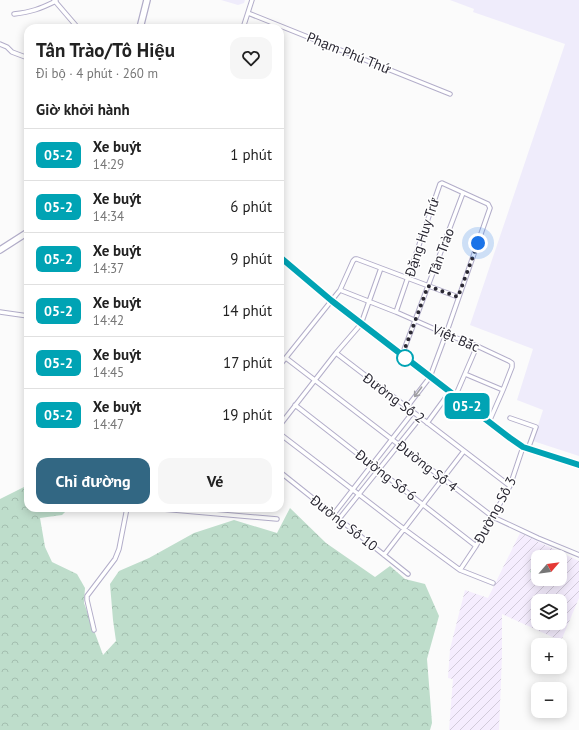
<!DOCTYPE html>
<html lang="vi">
<head>
<meta charset="utf-8">
<style>
	body { margin:0; font-family:"PT Sans",sans-serif; background:#f6f6f6; color:#222; height:100vh; display:flex; flex-direction:column; font-size:15px; white-space:nowrap }
	* { box-sizing:border-box; margin:0 }
	p { font-size:13px; color:#767676 }
	.icon { flex:none; width:22px; height:22px; fill:none; stroke:currentColor; stroke-width:2; stroke-linecap:round; stroke-linejoin:round }
	.map { position:relative; flex:1; overflow:hidden }
	.details { position:absolute; left:24px; top:24px; width:260px; height:488px; display:flex; flex-direction:column; background:#fff; border-radius:12px; box-shadow:0 2px 10px #0003 }
	.details>* { flex:none }
	.badge { padding:0 8px; border-radius:6px; font-size:14px; line-height:26px }
	.needle { width:26px; rotate:62deg }
	.buttons { position:absolute; left:531px; top:550px; display:grid; gap:8px }
	.buttons a { display:grid; place-items:center; width:36px; height:36px; border-radius:8px; background:#fff; box-shadow:0 2px 10px #0003; font-size:20px }
	.you { position:absolute; width:20px; height:20px; margin:-10px; border:3px solid #fff; border-radius:50%; background:#1a73e8; box-shadow:0 0 0 6px #1a73e833 }
	.map>.badge { position:absolute; translate:-50% -50%; box-shadow:0 0 0 2px #fff }
	h2 { padding:0 12px; font-size:15px; line-height:36px }
	.round { display:grid; place-items:center; flex:none; width:42px; height:42px; border-radius:12px; background:#f6f6f6 }
	.headline { display:flex; align-items:center; justify-content:space-between; height:68px; padding:0 12px }
	h1 { font-size:19px; font-weight:800; line-height:30px }
	.button { display:flex; gap:8px; margin-top:auto; padding:8px 12px }
	.button a { flex:1; height:46px; border-radius:12px; background:#326783; color:#fff; font-size:16px; font-weight:800; line-height:46px; text-align:center }
	.button a+a { background:#f6f6f6; color:#222 }
	ul { padding:0; list-style:none }
	li { display:flex; align-items:center; gap:12px; height:52px; padding:0 12px; border-top:1px solid #e0e0e0 }
	li div { flex:1 }
	li b { display:block; font-size:15px }
	li em { font-style:normal }
	li .badge { min-width:44px; font-weight:700; text-align:center }
	.map>svg:first-child { display:block }
	.industrial { fill:url(#industrial-furrows); fill-rule:evenodd }
	.built { fill:#efecfb }
	.forest { fill:url(#forest-crowns) }
	.pitch { fill:#beddcb }
	.lines { fill:none; stroke-linecap:round; stroke-linejoin:round }
	.minor-casing { stroke:#b2adc9; stroke-width:5.5 }
	.tertiary-casing { stroke:#b2adc9; stroke-width:6 }
	.secondary-casing { stroke:#b2adc9; stroke-width:8 }
	.minor { stroke:#fff; stroke-width:3.5 }
	.tertiary { stroke:#fff; stroke-width:4.5 }
	.secondary { stroke:#fff; stroke-width:5.5 }
	.oneway { stroke:#a09fa4 }
	.line-casing { stroke:#fff; stroke-width:9 }
	.line { stroke:#00a3b4; stroke-width:6 }
	.walk { stroke:#2b2934; stroke-width:4; stroke-dasharray:0 7.2 }
	.stop-dot { fill:#fff; stroke:#00a3b4; stroke-width:2 }
	.labels { text-anchor:middle; stroke-width:3; stroke-linejoin:round; paint-order:stroke }
	.street-label { font-size:14px; fill:#2b2934; stroke:#fff }
</style>
</head>
<body>
<div class="map">
<svg width="579" height="730" viewBox="0 0 579 730">
	<defs>
		<pattern id="industrial-furrows" width="10" height="10" patternUnits="userSpaceOnUse"><rect width="10" height="10" fill="#f5edfe"/><path d="M-1 1l2-2M0 10L10 0M9 11l2-2" fill="none" stroke="#d2cbda"/></pattern>
		<pattern id="forest-crowns" width="20" height="18" patternUnits="userSpaceOnUse"><rect width="20" height="18" fill="#beddcb"/><path d="M2 6a3 3 0 1 1 6 0M12 15a3 3 0 1 1 6 0" fill="none" stroke="#a3beaf"/></pattern>
	</defs>
	<rect width="100%" height="100%" fill="#fbfbfb"/>
	<!-- industrial -->
	<path class="industrial" d="M520 533 579 561V598L561 641 502 614V656L499 730H449L453 679 448 678 450 649 465 590 488 598ZM538 557H560V579H538ZM538 601H560V623H538Z"/>
	<!-- built -->
	<path class="built" d="M221 0H245L244 3 238 5Z
		M450 0H579V456L533 441 543 410 517 400 533 349 470 325 565 44 473 12 474 9Z"/>
	<!-- forest -->
	<path class="forest" d="M28 485V508H69L62 515 40 518 45 547 52 562 77 574 85 588 84 603 103 655 116 641 113 620 110 584 119 571 149 558 194 533 234 520 277 533 290 508 326 543 375 577 390 566 405 579 425 584 439 616 427 659 432 723 430 730H0V499Z"/>
	<!-- pitch -->
	<path class="pitch" d="M538 553 548 557H538V576L530 572Z"/>
	<g class="lines">
		<defs>
			<path id="minor" d="M54 0 78 28
				M248 13 450 94
				M14 14C31 12 40 9 56 1
				M243 28 252 0
				M0 44 7 47 12 52 28 58
				M340 290 396 312 446 334 477 346 509 361 512 363V367L503 390 489 422
				M0 312 28 316
				M396 312 440 184 442 183 488 204 490 208 446 334 430 377 407 407
				M336 353 510 486
				M402 355 463 193
				M286 358 493 517 538 538 579 555
				M280 365 340 290 353 261 355 259H357L458 297
				M465 374 503 390
				M455 397 477 346
				M295 405 476 546
				M510 418 536 427 528 449
				M427 423 449 393
				M280 425 336 353 361 324 381 268
				M280 434 404 529 460 570 493 583
				M280 472 408 574
				M151 508 277 519
				M333 515 413 412
				M339 519 420 418
				M384 555 464 451
				M460 570 476 546 510 486 523 447
				M94 630 87 600V596L115 559 119 549 127 508"/>
			<path id="tertiary" d="M280 257 332 301 510 438 523 447 579 465"/>
			<path id="secondary" d="M140 28 147 0
				M0 250 28 232"/>
		</defs>
		<!-- minor casing -->
		<use href="#minor" class="minor-casing"/>
		<!-- tertiary casing -->
		<use href="#tertiary" class="tertiary-casing"/>
		<!-- secondary casing -->
		<use href="#secondary" class="secondary-casing"/>
		<!-- minor -->
		<use href="#minor" class="minor"/>
		<!-- tertiary -->
		<use href="#tertiary" class="tertiary"/>
		<!-- secondary -->
		<use href="#secondary" class="secondary"/>
	</g>
	<!-- one-way arrows -->
	<defs><path id="oneway-shaft" d="M-6 0H5M1.5-3L5.5 0L1.5 3" fill="none" stroke-width="1.6" stroke-linecap="round" stroke-linejoin="round"/></defs>
	<use class="oneway" href="#oneway-shaft" transform="translate(418 392) rotate(127)"/>
	<g class="lines">
		<defs>
			<path id="line" d="M280 257 332 301 510 438 523 447 579 465"/>
		</defs>
		<!-- line casing -->
		<use href="#line" class="line-casing"/>
		<!-- line -->
		<use href="#line" class="line"/>
		<!-- walk -->
		<path class="walk" d="M405 358 402 356 428 286 458 297 478 243"/>
	</g>
	<!-- markers -->
	<circle class="stop-dot" cx="405" cy="358" r="8"/>
	<g class="labels">
		<!-- street labels -->
		<g class="street-label">
			<text transform="translate(349 53) rotate(22)" y="5">Phạm Phú Thứ</text>
			<text transform="translate(422 237) rotate(-72)" y="5">Đặng Huy Trứ</text>
			<text transform="translate(441 252) rotate(-70)" y="5">Tân Trào</text>
			<text transform="translate(456 338) rotate(23)" y="5">Việt Bắc</text>
			<text transform="translate(394 398) rotate(37)" y="5">Đường Số 2</text>
			<text transform="translate(427 466) rotate(38)" y="5">Đường Số 4</text>
			<text transform="translate(386 475) rotate(38)" y="5">Đường Số 6</text>
			<text transform="translate(495 510) rotate(-62)" y="5">Đường Số 3</text>
			<text transform="translate(344 523) rotate(38)" y="5">Đường Số 10</text>
		</g>
	</g>
</svg>
<div class="buttons">
<a><svg class="needle" viewBox="-14 -14 28 28"><path d="M0-13l5 13h-10z" fill="#e53935"/><path d="M0 13l5-13h-10z" fill="#767676"/></svg></a>
<a><svg class="icon" aria-label="layers" viewBox="0 0 24 24"><path d="M12 4l9 5-9 5-9-5zM3 14l9 5 9-5"/></svg></a>
<a>+</a>
<a>−</a>
</div>
<div class="you" style="left:478px;top:243px"></div>
<b class="badge" style="left:467px;top:406px;background:#00a3b4;color:#fff">05-2</b>
<section class="details">
<div class="headline"><div><h1>Tân Trào/Tô Hiệu</h1><p>Đi bộ · 4 phút · 260 m</p></div><a class="round"><svg class="icon" aria-label="heart" viewBox="0 0 24 24"><path d="M12 20l-8-8c-3-5 5-10 8-4 3-6 11-1 8 4z"/></svg></a></div>
<h2>Giờ khởi hành</h2>
<ul>
<li><span class="badge" style="background:#00a3b4;color:#fff">05-2</span><div><b>Xe buýt</b><p>14:29</p></div><em>1 phút</em></li>
<li><span class="badge" style="background:#00a3b4;color:#fff">05-2</span><div><b>Xe buýt</b><p>14:34</p></div><em>6 phút</em></li>
<li><span class="badge" style="background:#00a3b4;color:#fff">05-2</span><div><b>Xe buýt</b><p>14:37</p></div><em>9 phút</em></li>
<li><span class="badge" style="background:#00a3b4;color:#fff">05-2</span><div><b>Xe buýt</b><p>14:42</p></div><em>14 phút</em></li>
<li><span class="badge" style="background:#00a3b4;color:#fff">05-2</span><div><b>Xe buýt</b><p>14:45</p></div><em>17 phút</em></li>
<li><span class="badge" style="background:#00a3b4;color:#fff">05-2</span><div><b>Xe buýt</b><p>14:47</p></div><em>19 phút</em></li>
</ul>
<div class="button"><a>Chỉ đường</a><a>Vé</a></div>
</section>
</div>
</body>
</html>
